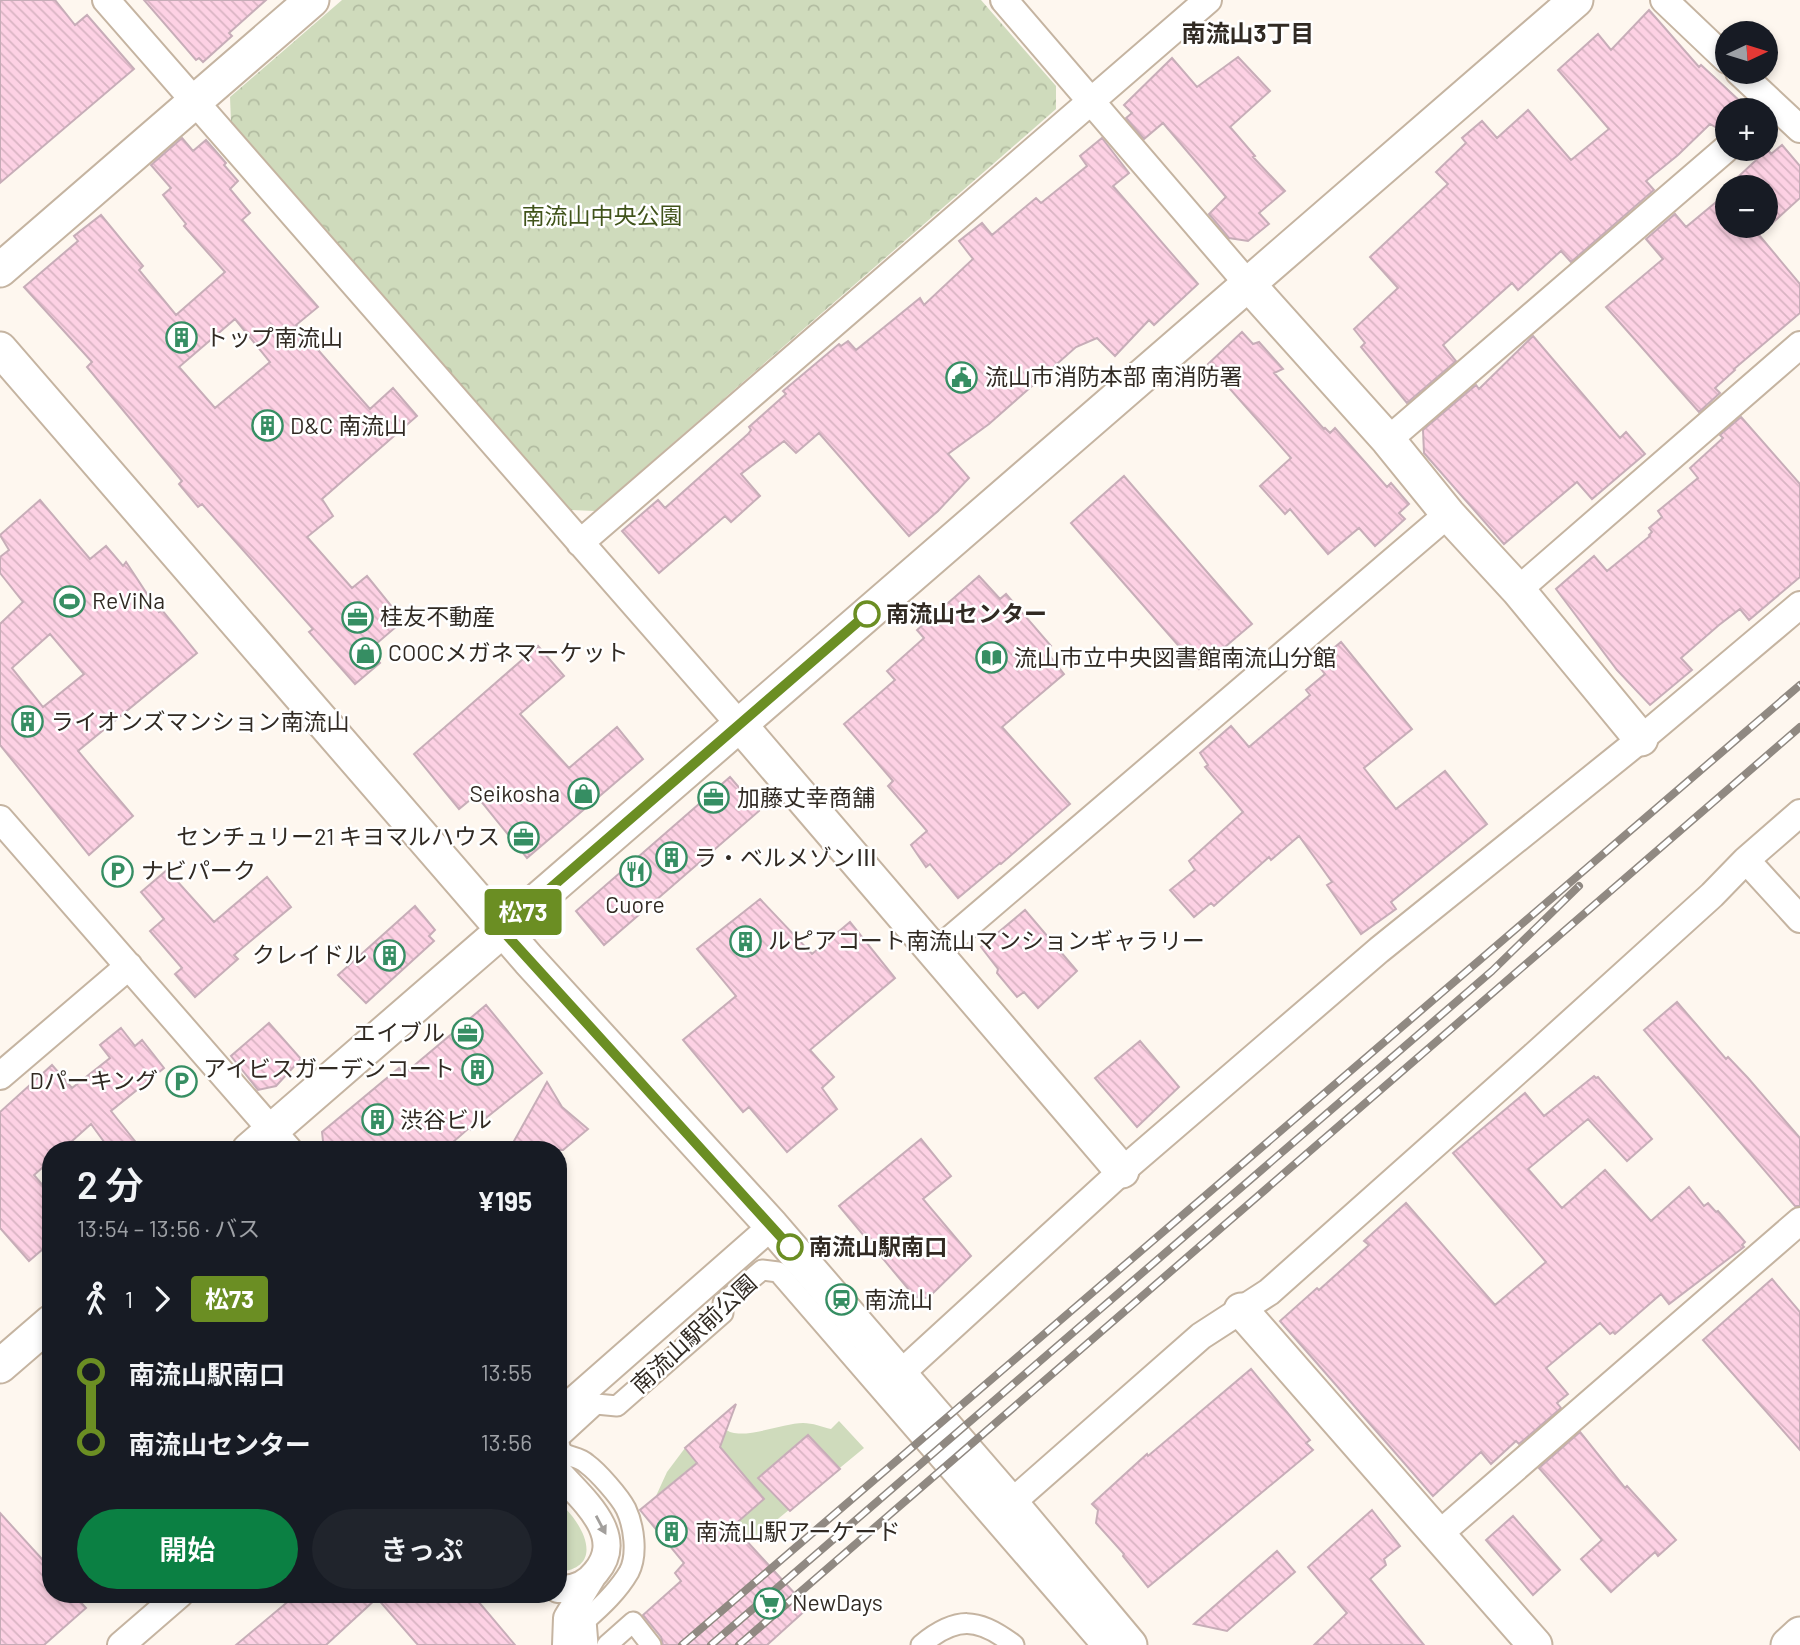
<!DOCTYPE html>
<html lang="ja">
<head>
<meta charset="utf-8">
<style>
	body { margin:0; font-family:Barlow,"Noto Sans JP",sans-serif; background:#20242c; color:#f1f3f6; height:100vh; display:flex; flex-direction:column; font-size:26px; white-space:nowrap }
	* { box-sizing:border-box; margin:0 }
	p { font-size:23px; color:#9ea1a6 }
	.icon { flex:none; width:38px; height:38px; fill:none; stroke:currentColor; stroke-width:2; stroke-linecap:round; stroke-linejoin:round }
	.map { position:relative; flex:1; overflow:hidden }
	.panel { position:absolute; left:42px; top:1141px; width:525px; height:462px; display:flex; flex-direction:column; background:#171b24; border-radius:28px; box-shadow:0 4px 10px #0003 }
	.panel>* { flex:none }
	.badge { padding:0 14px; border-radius:5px; font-size:24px; line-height:46px }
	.needle { width:46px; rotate:86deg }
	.fabs { position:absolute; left:1715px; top:21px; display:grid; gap:14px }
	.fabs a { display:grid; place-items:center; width:63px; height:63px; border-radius:50%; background:#171b24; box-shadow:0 4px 10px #0003; font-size:35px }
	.map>.badge { position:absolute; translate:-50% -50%; box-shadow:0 0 0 4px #fff }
	.legs { display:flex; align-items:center; gap:10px; height:77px; padding:0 35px; font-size:23px }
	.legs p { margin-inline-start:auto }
	.overview { display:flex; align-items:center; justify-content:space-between; height:119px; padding:0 35px }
	h1 { font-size:38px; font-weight:600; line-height:52px }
	.action { display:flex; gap:14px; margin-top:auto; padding:14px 35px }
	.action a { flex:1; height:80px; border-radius:42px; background:#0b8043; color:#fff; font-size:28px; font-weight:600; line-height:80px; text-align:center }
	.action a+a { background:#20242c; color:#f1f3f6 }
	ul { padding:0 35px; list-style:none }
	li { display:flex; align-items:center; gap:24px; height:70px; font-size:26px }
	li i { display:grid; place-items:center; width:10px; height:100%; margin:0 9px; background:currentColor }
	li i::after { content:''; width:18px; height:18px; margin:-9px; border:5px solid; border-radius:50%; background:#171b24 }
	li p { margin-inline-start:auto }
	li:first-child i { background:linear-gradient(#0000 50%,currentColor 0) }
	li:last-child i { background:linear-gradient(currentColor 50%,#0000 0) }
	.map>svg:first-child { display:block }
	.green { fill:#cfdbbc }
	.park { fill:url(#park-crowns) }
	.building { fill:url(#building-back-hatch); stroke:#c7adb8; stroke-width:2; fill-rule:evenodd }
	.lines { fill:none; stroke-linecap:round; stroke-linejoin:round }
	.pedestrian-casing { stroke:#c5b4a1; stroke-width:23 }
	.minor-casing { stroke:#c5b4a1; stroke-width:30 }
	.tertiary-casing { stroke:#c5b4a1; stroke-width:37 }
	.pedestrian { stroke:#fff; stroke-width:19 }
	.minor { stroke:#fff; stroke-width:26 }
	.tertiary { stroke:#fff; stroke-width:33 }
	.rail-casing { stroke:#908982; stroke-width:8 }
	.rail { stroke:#fff; stroke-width:5; stroke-dasharray:16; stroke-linecap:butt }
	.oneway { fill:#a29f9c }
	.line-1-casing { stroke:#fff; stroke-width:16 }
	.line-1 { stroke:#6b8e23; stroke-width:10 }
	.stop-1-dot { fill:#fff; stroke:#6b8e23; stroke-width:3.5 }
	.labels { text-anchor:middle; stroke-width:5; stroke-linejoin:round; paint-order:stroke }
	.park-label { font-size:23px; fill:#40531a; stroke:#fff }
	.poi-label { font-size:23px; fill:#312a23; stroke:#fff; text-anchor:start }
	.stop-label { font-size:23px; font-weight:bold; fill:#312a23; stroke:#fff; text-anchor:start }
	.street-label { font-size:23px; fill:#312a23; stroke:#fff }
	.neighbourhood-label { font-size:24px; font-weight:bold; fill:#312a23; stroke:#fff }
</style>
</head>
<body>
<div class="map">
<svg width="1800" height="1645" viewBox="0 0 1800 1645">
	<defs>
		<pattern id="park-crowns" width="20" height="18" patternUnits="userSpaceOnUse" patternTransform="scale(1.75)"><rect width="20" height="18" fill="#cfdbbc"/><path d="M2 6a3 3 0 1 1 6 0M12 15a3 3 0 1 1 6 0" fill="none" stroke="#b2bca1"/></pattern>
		<pattern id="building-back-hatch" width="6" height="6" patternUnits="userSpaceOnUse" patternTransform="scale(1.75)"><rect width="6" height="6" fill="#fdd1e4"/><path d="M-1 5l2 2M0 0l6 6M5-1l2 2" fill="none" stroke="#d9b4c3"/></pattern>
	</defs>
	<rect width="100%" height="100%" fill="#fef7ef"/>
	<!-- green -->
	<path class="green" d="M839 1421 864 1448 716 1570 702 1554 764 1499 719 1446 725 1434V1429C740 1442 782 1423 803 1423 813 1423 822 1427 831 1429Z
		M685 1448 697 1463 656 1496 667 1472Z
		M566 1509C586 1530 603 1568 558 1572V1515Z"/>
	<!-- park -->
	<path class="park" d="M342 0H981L1056 86V109L595 511 571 510 231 122 230 97Z"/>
	<!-- building -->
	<path class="building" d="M0 0H55L75 25 87 15 134 69 0 183Z
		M144 0H266L229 33 232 36 203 62 199 58 196 60Z
		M1649 10 1699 67 1701 65 1742 103 1735 110H1727V118L1717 128 1710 124 1678 155 1646 181 1654 190 1571 262 1561 251 1518 290 1512 283 1443 345 1456 361 1407 403 1361 347 1365 343 1354 329 1398 288 1370 257 1448 184 1436 172 1466 143 1462 138 1482 121 1497 138 1528 110 1571 160 1609 129 1558 70 1598 34 1611 50Z
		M1238 57 1270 91 1230 127 1255 156 1253 157 1285 191 1259 213 1269 224 1248 241 1229 238 1209 214 1226 197 1163 123 1144 139 1126 118 1132 113 1124 105 1172 58 1197 87Z
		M182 138 193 151 206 140 226 163 224 165 238 181 230 189 250 213 242 220 318 307 296 325 370 409 393 388 417 416 322 499 333 516 307 537 352 588 367 576 397 613 390 618 397 626 369 650 380 663 355 684 309 632 313 629 202 504 198 507 179 484 182 481 87 367 92 362 24 287 78 241 74 236 101 215 143 266 139 270 176 315 225 272 184 226 186 224 163 195 171 188 151 165ZM235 319 270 362 215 408 179 367Z
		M1102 138 1129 173 1113 186 1198 284 1154 325 1149 320 1115 356 1097 338 1076 347 989 424 948 454 969 478 938 511 909 536 819 433 796 453 784 441 741 474 760 496 731 522 725 516 659 573 622 531 658 500 665 508 748 434 751 430 749 427 786 394 783 391 839 344 841 346 848 341 856 350 920 298 924 305 973 259 959 241 982 223 992 235 1036 198 1041 203 1087 166 1080 156Z
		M1782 145 1800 166V198L1759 235 1800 284V313L1734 369 1735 370 1715 388 1720 393 1699 412 1606 307 1663 259 1646 239 1675 214 1686 227 1727 193 1724 190 1768 149 1771 154ZM1727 187H1766V226H1727Z
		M1242 332 1253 344 1259 342 1283 369 1274 373 1324 429 1325 428 1330 433 1335 428 1387 487 1391 483 1409 504 1399 513 1405 519 1375 546 1359 528 1328 554 1290 509 1285 514 1260 486 1291 458 1208 364Z
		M1533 336 1620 438 1626 432 1645 454 1592 499 1577 482 1504 544 1424 453 1423 430 1476 385 1479 389Z
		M1741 417 1800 484V577L1749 620 1740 609 1719 625 1681 658 1692 670 1650 705 1617 670 1556 589 1594 556 1607 571 1650 536 1649 535 1652 532 1649 528 1662 517 1658 511 1698 478 1690 468 1723 438 1720 435Z
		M1124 476 1252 624 1199 669 1071 523Z
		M40 500 90 559 106 546 123 566 126 562 159 612 162 610 197 653 78 751 133 816 89 855 0 745V624L23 602 0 573V557L9 550 0 535ZM50 634 84 674 43 707 12 668Z
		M979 576 1000 599 1006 594 1051 646 1046 651 1064 674 1002 727 1070 804 1001 864 1000 863 958 898 930 864 926 867 911 845 927 831 888 786 893 781 844 724 895 680 887 671 924 638 917 630Z
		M1341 642 1412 729 1364 768 1396 809 1445 771 1487 824 1391 902 1396 909 1361 934 1327 885 1332 882 1299 836 1271 860 1269 857 1214 906 1211 903 1194 917 1170 890 1195 870 1189 861 1243 812 1205 767 1208 765 1200 753 1231 726 1249 747 1310 695 1306 690 1325 674 1316 663Z
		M538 646 564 676 520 714 569 768 617 727 643 759 527 858 476 795 459 809 414 754Z
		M730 777 759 811 604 945 576 911Z
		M167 870 214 922 267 877 291 907 234 955 238 959 195 997 175 974 182 968 150 931 164 919 141 892Z
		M760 899 812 954 850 922 895 978 810 1050 834 1077 822 1088 837 1109 787 1152 749 1107 743 1112 683 1040 736 996 697 949Z
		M415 906 435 930 429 936 434 941 366 1003 338 975Z
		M1025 910 1077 971 1038 1008 1024 992 1017 997 997 973 998 969 981 947Z
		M1677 1002 1726 1059 1728 1057 1748 1078 1800 1138V1206H1795L1644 1030Z
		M486 1005 542 1073 471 1130 469 1128 444 1150H324L322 1132 399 1068 404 1074Z
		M269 1023 301 1059 276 1086 258 1090 231 1056Z
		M121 1028 135 1046 142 1040 164 1068 111 1111 142 1150H110L91 1124 62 1150H51V1160L34 1175 51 1195V1242L29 1261 0 1228V1112L52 1065 72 1088 110 1058 100 1045Z
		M1140 1041 1179 1087 1137 1127 1095 1078Z
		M1594 1076 1596 1078 1598 1077 1652 1139 1627 1161 1588 1119 1528 1169 1562 1208 1605 1170 1651 1221 1689 1187 1704 1206 1708 1203 1716 1212 1718 1211 1745 1242 1742 1245 1744 1247 1669 1304 1661 1294 1615 1334 1613 1332 1610 1334 1600 1323 1546 1368 1568 1394 1557 1403 1561 1408 1519 1444 1516 1441 1491 1464 1481 1452 1433 1496 1280 1321 1317 1288 1319 1290 1369 1245 1364 1241 1406 1203 1495 1305 1546 1262 1453 1153 1525 1093 1544 1116Z
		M547 1082 562 1107 588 1129 563 1150H509Z
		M921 1139 951 1176 923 1199 971 1256 928 1298 915 1297 839 1206Z
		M1772 1279 1800 1312V1450L1703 1340Z
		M1251 1369 1310 1440 1306 1443 1313 1450 1148 1587 1123 1556 1124 1554 1096 1523 1098 1510 1092 1504 1147 1454 1148 1456Z
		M736 1404 720 1447 764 1499 733 1526 808 1608 767 1645H663L661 1637 643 1615 681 1581 675 1573 684 1563 640 1510 697 1463 685 1448Z
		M1580 1432 1625 1488 1627 1486 1676 1540 1658 1556 1655 1552 1611 1592 1581 1559 1602 1540 1539 1468Z
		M808 1435 840 1469 790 1511 758 1478Z
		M1372 1510 1400 1546 1384 1559 1386 1565 1370 1579 1424 1645H1314L1347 1613 1308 1567Z
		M0 1513 51 1569V1594H73L86 1608 44 1645H0Z
		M1513 1516 1560 1570 1533 1595 1486 1540Z
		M1277 1551 1295 1572 1227 1631 1194 1624Z
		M297 1594H472L515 1645H418L377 1598 326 1645H236Z"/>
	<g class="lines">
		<defs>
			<path id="pedestrian" d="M588 1645 586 1620C602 1606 618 1591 629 1572 638 1555 634 1526 626 1509 620 1497 598 1472 587 1464 574 1452 559 1462 559 1438L596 1404 617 1406 723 1313V1303L762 1270 778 1272 1101 1645
				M607 1645 633 1622 651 1645
				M921 1645C956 1616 978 1617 1014 1645"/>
			<path id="minor" d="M106 0 740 725
				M1004 0 1248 284
				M1664 0 1727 60
				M1739 72 1800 129
				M1388 440 1727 148
				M580 543 1208 0
				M1518 590 1800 345
				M0 819 289 1150
				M1746 860 1800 919
				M936 952 1448 514
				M0 1076 129 966
				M900 1374 1122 1171 1379 950 1641 739 1800 605
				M558 1414 772 1226
				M558 1472C582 1499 627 1535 596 1572 587 1584 573 1590 558 1589
				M1011 1503 1201 1336 1269 1292 1533 1057 1712 895 1746 860 1800 813
				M1438 1535 1800 1221
				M121 1645 180 1594
				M566 1645 567 1618 592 1577"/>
			<path id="tertiary" d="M0 270 312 0
				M1248 284 1388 440 1448 514 1518 590 1641 739
				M0 349 529 960 772 1226 1011 1503 1130 1645
				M740 725 1122 1171
				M249 1150 1576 0
				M1241 1310 1535 1645
				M0 1366 51 1322
				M1788 1645 1800 1634"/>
		</defs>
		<!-- pedestrian casing -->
		<use href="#pedestrian" class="pedestrian-casing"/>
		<!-- minor casing -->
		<use href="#minor" class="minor-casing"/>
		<!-- tertiary casing -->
		<use href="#tertiary" class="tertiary-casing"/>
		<!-- pedestrian -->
		<use href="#pedestrian" class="pedestrian"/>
		<!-- minor -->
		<use href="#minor" class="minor"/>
		<!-- tertiary -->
		<use href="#tertiary" class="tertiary"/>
		<defs>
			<path id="rail" d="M682 1645 1800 685
				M711 1645 1492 971 1579 886
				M739 1645 1800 727"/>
		</defs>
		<!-- rail casing -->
		<use href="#rail" class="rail-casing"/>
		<!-- rail -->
		<use href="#rail" class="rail"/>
	</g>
	<!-- one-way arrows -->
	<defs><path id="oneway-solid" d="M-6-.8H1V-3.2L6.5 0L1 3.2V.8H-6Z" transform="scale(1.75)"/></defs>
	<use class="oneway" href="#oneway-solid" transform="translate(601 1525) rotate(62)"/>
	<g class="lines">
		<defs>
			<path id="line-1" d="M790 1247 502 930 867 614"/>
		</defs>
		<!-- line-1 casing -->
		<use href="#line-1" class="line-1-casing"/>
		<!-- line-1 -->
		<use href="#line-1" class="line-1"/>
	</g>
	<!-- icons -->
	<defs>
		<symbol id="building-ring" viewBox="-11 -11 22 22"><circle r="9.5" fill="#fff" stroke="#368e63" stroke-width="1.5"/><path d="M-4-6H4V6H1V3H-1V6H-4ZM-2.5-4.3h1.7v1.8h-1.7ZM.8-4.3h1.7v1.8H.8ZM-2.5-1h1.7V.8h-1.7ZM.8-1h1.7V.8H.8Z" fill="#368e63"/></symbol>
		<symbol id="civic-ring" viewBox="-11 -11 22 22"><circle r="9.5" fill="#fff" stroke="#368e63" stroke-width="1.5"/><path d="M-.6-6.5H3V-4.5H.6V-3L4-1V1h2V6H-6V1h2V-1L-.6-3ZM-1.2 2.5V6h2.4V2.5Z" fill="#368e63"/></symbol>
		<symbol id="stadium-ring" viewBox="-11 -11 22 22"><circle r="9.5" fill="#fff" stroke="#368e63" stroke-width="1.5"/><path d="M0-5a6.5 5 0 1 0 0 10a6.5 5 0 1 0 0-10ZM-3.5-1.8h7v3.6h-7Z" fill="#368e63"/></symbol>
		<symbol id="office-ring" viewBox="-11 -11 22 22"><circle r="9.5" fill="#fff" stroke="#368e63" stroke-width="1.5"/><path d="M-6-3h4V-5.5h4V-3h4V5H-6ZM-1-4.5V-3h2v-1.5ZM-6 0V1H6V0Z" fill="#368e63"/></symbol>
		<symbol id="shop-ring" viewBox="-11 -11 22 22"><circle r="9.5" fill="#fff" stroke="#368e63" stroke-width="1.5"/><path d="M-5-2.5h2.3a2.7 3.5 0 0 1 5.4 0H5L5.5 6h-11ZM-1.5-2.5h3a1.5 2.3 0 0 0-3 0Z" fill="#368e63"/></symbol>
		<symbol id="library-ring" viewBox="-11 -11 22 22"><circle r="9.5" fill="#fff" stroke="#368e63" stroke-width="1.5"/><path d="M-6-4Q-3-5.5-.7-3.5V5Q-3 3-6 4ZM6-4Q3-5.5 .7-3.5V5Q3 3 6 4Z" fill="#368e63"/></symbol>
		<symbol id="parking-ring" viewBox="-11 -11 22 22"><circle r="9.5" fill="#fff" stroke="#368e63" stroke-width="1.5"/><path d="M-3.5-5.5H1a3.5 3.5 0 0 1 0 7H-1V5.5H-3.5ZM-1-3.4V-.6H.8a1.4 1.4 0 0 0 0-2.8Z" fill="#368e63"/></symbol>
		<symbol id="restaurant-ring" viewBox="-11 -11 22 22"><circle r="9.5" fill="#fff" stroke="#368e63" stroke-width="1.5"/><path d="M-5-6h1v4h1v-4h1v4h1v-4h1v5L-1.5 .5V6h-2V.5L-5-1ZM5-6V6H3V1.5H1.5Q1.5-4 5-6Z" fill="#368e63"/></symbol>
		<symbol id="station-ring" viewBox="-11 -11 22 22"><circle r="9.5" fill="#fff" stroke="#368e63" stroke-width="1.5"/><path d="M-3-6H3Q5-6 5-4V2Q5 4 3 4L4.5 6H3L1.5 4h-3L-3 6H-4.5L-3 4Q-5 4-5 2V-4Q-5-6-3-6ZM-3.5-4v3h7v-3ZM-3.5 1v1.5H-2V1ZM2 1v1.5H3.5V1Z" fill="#368e63"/></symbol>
		<symbol id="supermarket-ring" viewBox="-11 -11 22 22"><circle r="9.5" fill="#fff" stroke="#368e63" stroke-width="1.5"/><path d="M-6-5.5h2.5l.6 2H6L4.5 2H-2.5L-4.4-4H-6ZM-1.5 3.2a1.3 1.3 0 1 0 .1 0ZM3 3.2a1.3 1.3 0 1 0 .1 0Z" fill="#368e63"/></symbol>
	</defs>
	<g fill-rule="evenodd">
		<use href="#building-ring" x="164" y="320" width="35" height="35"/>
		<use href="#civic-ring" x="944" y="360" width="35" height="35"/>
		<use href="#building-ring" x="250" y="408" width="35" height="35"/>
		<use href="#stadium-ring" x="52" y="584" width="35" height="35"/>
		<use href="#office-ring" x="340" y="600" width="35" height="35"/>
		<use href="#shop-ring" x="348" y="636" width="35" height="35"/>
		<use href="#library-ring" x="974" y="640" width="35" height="35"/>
		<use href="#building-ring" x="10" y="704" width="35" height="35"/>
		<use href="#shop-ring" x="566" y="776" width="35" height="35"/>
		<use href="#office-ring" x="696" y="780" width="35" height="35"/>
		<use href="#office-ring" x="506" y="820" width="35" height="35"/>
		<use href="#building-ring" x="654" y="840" width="35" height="35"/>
		<use href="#parking-ring" x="100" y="854" width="35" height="35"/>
		<use href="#restaurant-ring" x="618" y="854" width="35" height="35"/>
		<use href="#building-ring" x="728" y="924" width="35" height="35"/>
		<use href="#building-ring" x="372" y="938" width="35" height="35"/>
		<use href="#office-ring" x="450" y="1016" width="35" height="35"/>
		<use href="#building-ring" x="460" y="1052" width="35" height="35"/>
		<use href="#parking-ring" x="164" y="1064" width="35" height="35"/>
		<use href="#building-ring" x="360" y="1102" width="35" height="35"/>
		<use href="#station-ring" x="824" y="1282" width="35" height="35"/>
		<use href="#building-ring" x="654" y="1514" width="35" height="35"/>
		<use href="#supermarket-ring" x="752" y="1586" width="35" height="35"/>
	</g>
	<!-- markers -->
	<g class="stop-1-dot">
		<circle cx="867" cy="614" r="12"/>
		<circle cx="790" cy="1247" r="12"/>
	</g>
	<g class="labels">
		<!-- park labels -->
		<g class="park-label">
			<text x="602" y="224">南流山中央公園</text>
		</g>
		<!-- poi labels -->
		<g class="poi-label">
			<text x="205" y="346">トップ南流山</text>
			<text x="985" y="385">流山市消防本部 南消防署</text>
			<text x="290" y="434">D&amp;C 南流山</text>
			<text x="92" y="609">ReViNa</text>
			<text x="380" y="625">桂友不動産</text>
			<text x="388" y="661">COOCメガネマーケット</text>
			<text x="1014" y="666">流山市立中央図書館南流山分館</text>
			<text x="51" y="730">ライオンズマンション南流山</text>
			<text x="560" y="802" text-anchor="end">Seikosha</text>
			<text x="737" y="806">加藤丈幸商舗</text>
			<text x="500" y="845" text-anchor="end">センチュリー21 キヨマルハウス</text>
			<text x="694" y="866">ラ・ベルメゾンⅢ</text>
			<text x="141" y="879">ナビパーク</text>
			<text x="635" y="913" text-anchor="middle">Cuore</text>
			<text x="768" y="949">ルピアコート南流山マンションギャラリー</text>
			<text x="367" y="963" text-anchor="end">クレイドル</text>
			<text x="445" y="1041" text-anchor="end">エイブル</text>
			<text x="455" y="1077" text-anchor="end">アイビスガーデンコート</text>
			<text x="158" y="1089" text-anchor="end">Dパーキング</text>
			<text x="400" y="1128">渋谷ビル</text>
			<text x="864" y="1308">南流山</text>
			<text x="695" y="1540">南流山駅アーケード</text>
			<text x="792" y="1611">NewDays</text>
		</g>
		<!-- stop labels -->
		<g class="stop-label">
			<text x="886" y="622">南流山センター</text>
			<text x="809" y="1255">南流山駅南口</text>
		</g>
		<!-- street labels -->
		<g class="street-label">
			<text transform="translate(694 1334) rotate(-43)" y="8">南流山駅前公園</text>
		</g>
		<!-- neighbourhood labels -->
		<g class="neighbourhood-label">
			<text x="1248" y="42">南流山3丁目</text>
		</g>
	</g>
</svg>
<div class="fabs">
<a><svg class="needle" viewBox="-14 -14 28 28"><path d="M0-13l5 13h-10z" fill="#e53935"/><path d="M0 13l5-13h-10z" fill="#9ea1a6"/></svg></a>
<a>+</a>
<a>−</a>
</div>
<b class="badge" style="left:523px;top:912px;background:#6b8e23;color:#fff">松73</b>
<section class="panel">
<div class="overview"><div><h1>2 分</h1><p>13:54 – 13:56 · バス</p></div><b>¥195</b></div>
<div class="legs"><svg class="icon" aria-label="walk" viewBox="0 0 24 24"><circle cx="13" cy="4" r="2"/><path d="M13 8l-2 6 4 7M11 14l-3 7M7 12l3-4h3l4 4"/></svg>1<svg class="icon" aria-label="forward" viewBox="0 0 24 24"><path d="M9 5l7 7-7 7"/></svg><b class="badge" style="background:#6b8e23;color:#fff">松73</b></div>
<ul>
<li><i style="color:#6b8e23"></i><b>南流山駅南口</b><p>13:55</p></li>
<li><i style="color:#6b8e23"></i><b>南流山センター</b><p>13:56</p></li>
</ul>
<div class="action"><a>開始</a><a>きっぷ</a></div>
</section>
</div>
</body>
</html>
